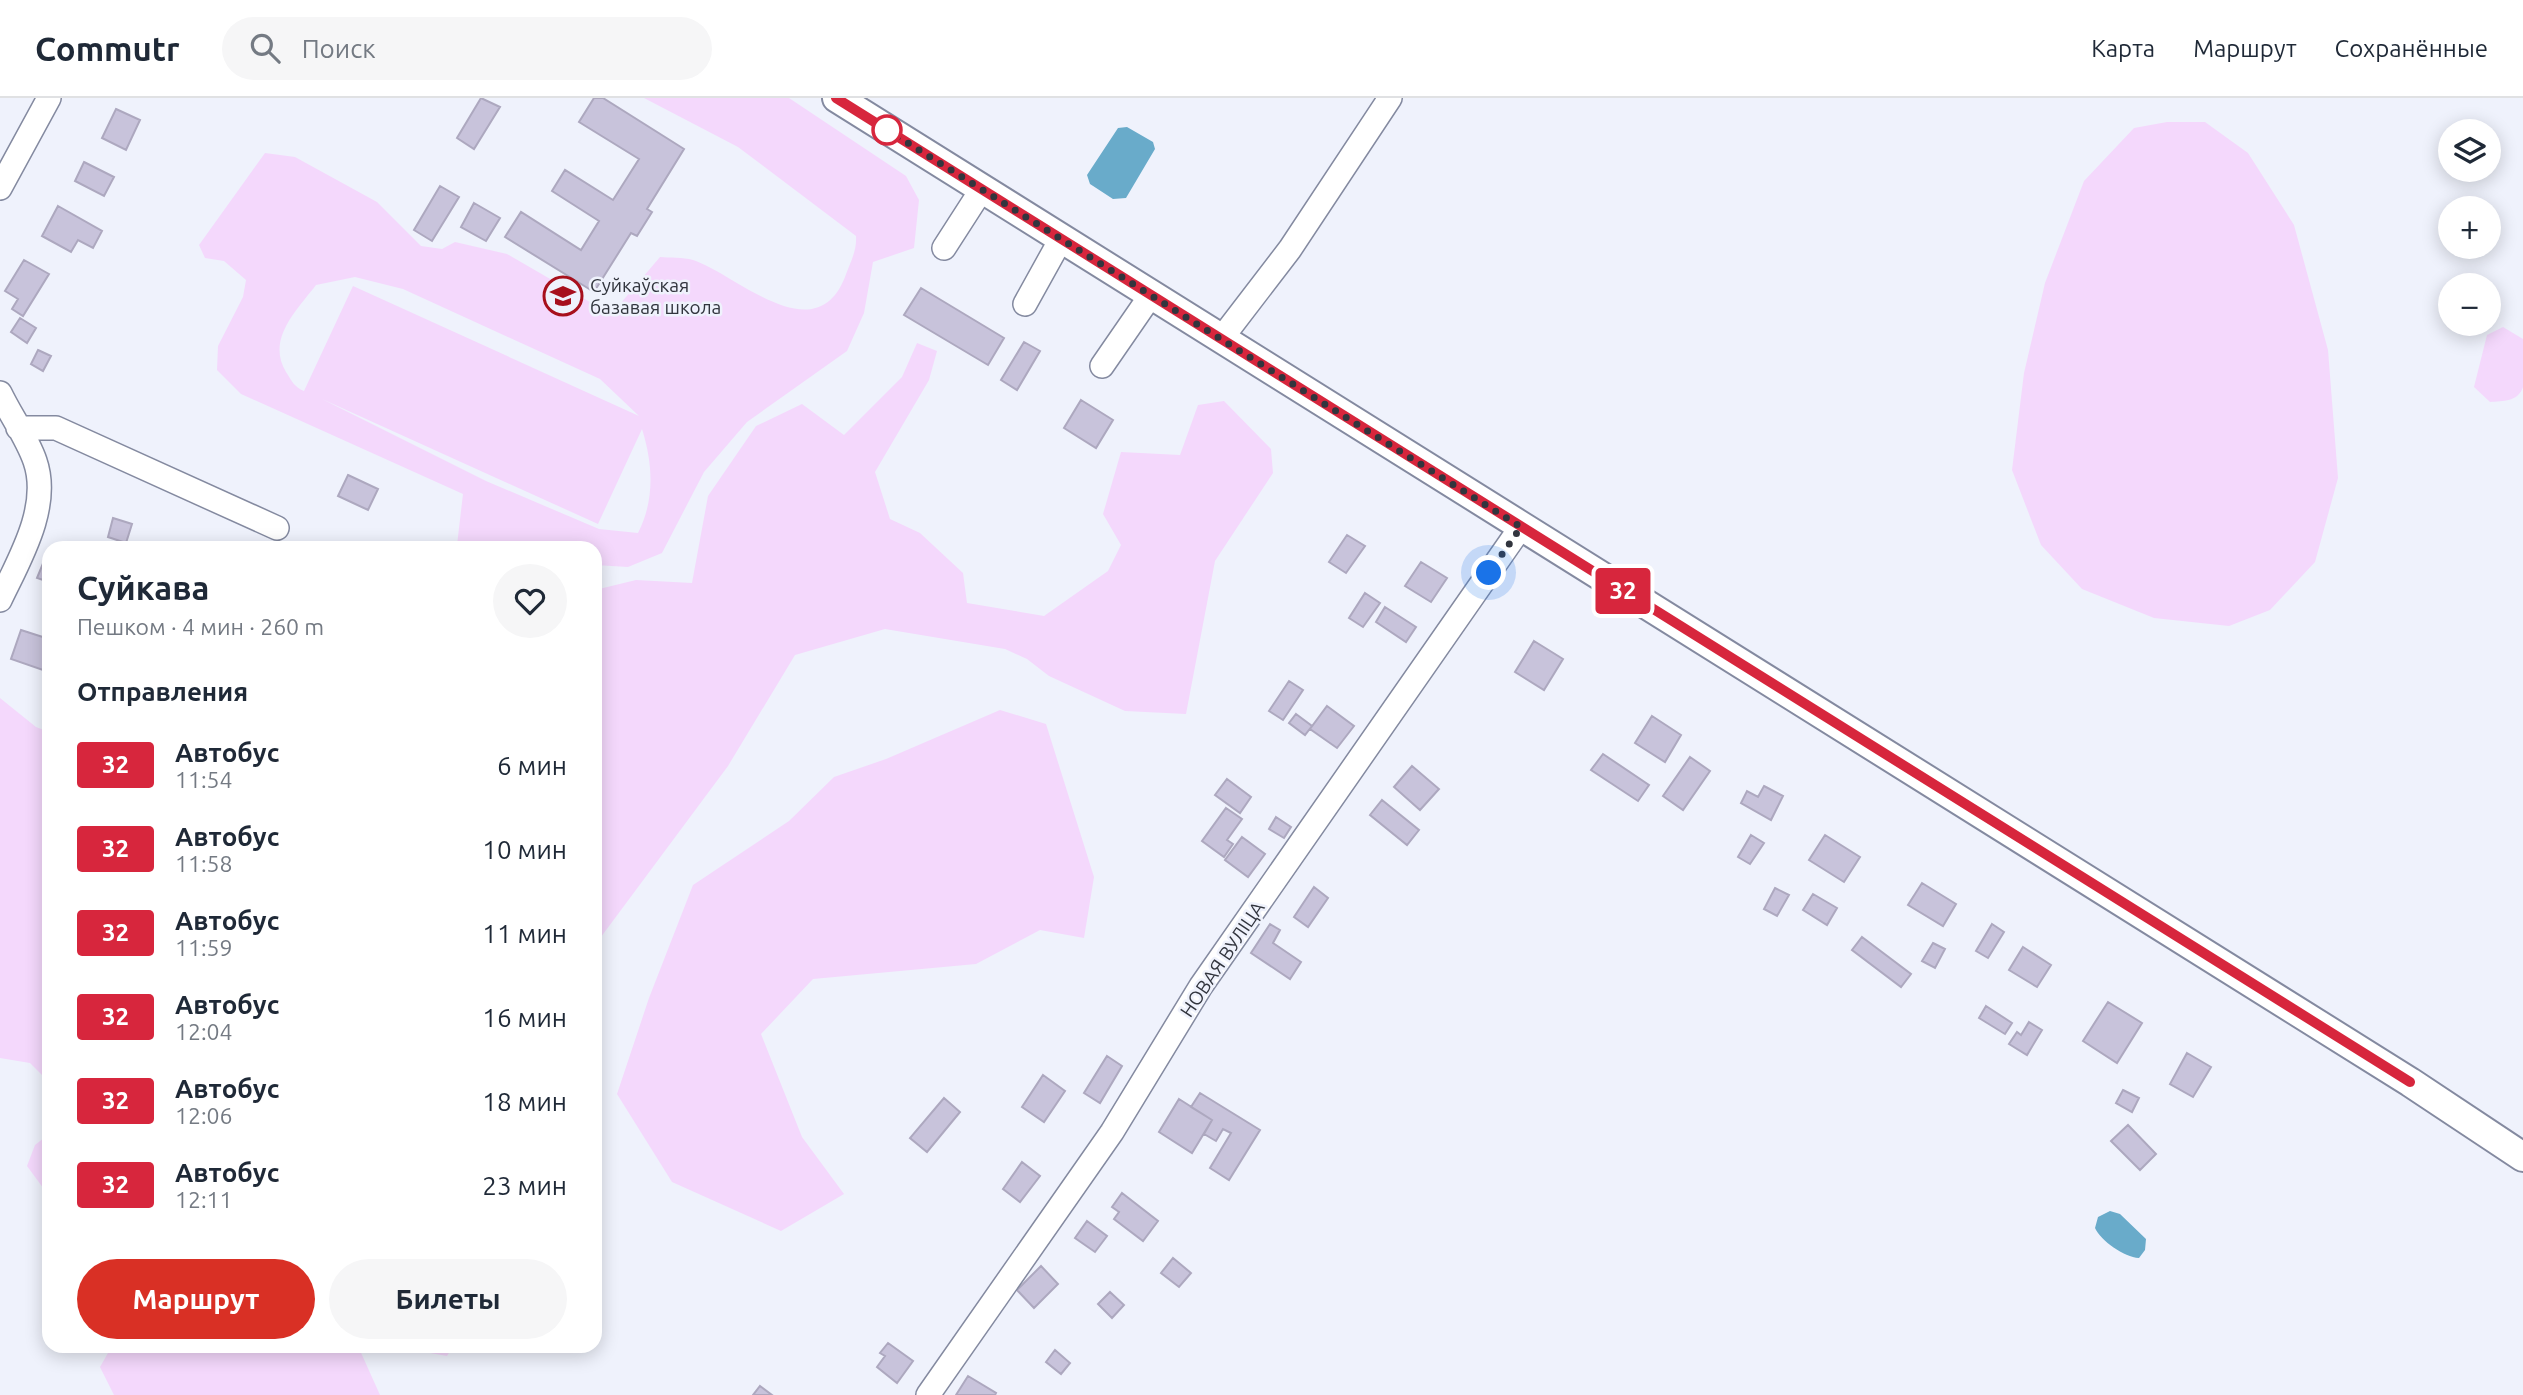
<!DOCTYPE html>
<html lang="ru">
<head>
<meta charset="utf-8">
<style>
	body { margin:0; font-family:Ubuntu,sans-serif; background:#f6f6f7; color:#1f2937; height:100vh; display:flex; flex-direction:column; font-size:26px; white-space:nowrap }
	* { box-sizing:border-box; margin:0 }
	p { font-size:23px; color:#747a83 }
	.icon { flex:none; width:38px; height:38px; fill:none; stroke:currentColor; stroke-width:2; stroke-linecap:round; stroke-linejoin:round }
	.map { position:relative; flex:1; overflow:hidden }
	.sheet { position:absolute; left:42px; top:443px; width:560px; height:812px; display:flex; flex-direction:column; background:#fff; border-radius:21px; box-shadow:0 4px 18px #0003 }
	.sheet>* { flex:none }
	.badge { padding:0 14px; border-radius:5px; font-size:24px; line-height:46px }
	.buttons { position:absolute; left:2438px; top:21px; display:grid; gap:14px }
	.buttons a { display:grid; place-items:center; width:63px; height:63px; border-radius:50%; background:#fff; box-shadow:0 4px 18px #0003; font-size:35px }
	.you { position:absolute; width:35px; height:35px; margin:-18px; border:5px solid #fff; border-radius:50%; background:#1a73e8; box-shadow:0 0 0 10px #1a73e833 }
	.map>.badge { position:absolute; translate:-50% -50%; box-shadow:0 0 0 4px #fff }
	h2 { padding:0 35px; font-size:26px; line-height:63px }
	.round { display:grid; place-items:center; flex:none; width:74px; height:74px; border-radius:37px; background:#f6f6f7 }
	.overview { display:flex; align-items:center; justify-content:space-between; height:119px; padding:0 35px }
	h1 { font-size:33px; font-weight:700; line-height:52px }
	.cta { display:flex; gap:14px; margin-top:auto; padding:14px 35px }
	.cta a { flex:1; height:80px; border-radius:42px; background:#d93025; color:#fff; font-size:28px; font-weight:700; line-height:80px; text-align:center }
	.cta a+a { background:#f6f6f7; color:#1f2937 }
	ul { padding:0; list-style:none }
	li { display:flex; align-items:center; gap:21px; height:84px; padding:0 35px }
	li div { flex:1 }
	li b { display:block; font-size:26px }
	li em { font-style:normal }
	li .badge { min-width:77px; font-weight:700; text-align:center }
	header { display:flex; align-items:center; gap:42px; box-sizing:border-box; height:98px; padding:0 35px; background:#fff; border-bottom:2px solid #e0e1e3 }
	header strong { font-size:33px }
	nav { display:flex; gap:38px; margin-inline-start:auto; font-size:24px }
	.search { width:490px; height:63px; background:#f6f6f7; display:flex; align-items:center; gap:18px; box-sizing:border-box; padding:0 24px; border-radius:38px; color:#747a83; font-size:26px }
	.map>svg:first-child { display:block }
	.green { fill:#f4d8fc; fill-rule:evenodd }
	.water { fill:#69abca }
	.building { fill:#c8c3db; stroke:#ada8bf; stroke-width:2 }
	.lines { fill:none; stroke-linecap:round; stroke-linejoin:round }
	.minor-casing { stroke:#848aa0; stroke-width:26 }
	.major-casing { stroke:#848aa0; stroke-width:32 }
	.minor { stroke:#fff; stroke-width:23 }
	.major { stroke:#fff; stroke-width:28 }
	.line-casing { stroke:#fff; stroke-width:16 }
	.line { stroke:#d7263d; stroke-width:10 }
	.walk { stroke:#32353e; stroke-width:7; stroke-dasharray:0 12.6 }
	.stop-dot { fill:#fff; stroke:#d7263d; stroke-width:3.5 }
	.labels { text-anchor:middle; stroke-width:5; stroke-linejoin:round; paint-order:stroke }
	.poi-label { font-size:19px; fill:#32353e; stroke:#eff2fc; text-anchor:start }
	.street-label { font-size:19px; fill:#32353e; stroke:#eff2fc }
</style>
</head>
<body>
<header>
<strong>Commutr</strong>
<div class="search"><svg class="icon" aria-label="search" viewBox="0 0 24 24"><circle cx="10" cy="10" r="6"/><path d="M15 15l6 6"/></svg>Поиск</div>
<nav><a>Карта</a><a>Маршрут</a><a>Сохранённые</a></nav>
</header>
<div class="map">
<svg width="2523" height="1297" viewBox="0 0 2523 1297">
	<rect width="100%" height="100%" fill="#eff2fc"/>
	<!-- green -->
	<path class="green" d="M644 0H789L906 78 919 102 914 150 873 164 864 215 847 253 747 324 704 374 662 455 628 469 595 467V450H555L548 445 535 450H461L457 447 463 396 241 296 217 272 218 248 243 199 246 182 224 163 205 160 199 147 265 55 295 59 377 104 421 148 442 151 455 144 507 156 595 207 620 206 660 159C670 160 683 159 693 162 736 176 815 255 845 179 850 165 857 153 856 138L738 49ZM355 179 403 191 600 281 639 318 353 188 304 293C294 289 292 283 286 274 266 241 297 212 316 187ZM322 301 598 426 642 331C653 366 655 402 638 435L599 431 486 383Z
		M2167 24H2205L2248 55 2294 127 2328 252 2338 380 2315 464 2270 512 2229 528 2154 520 2082 491 2041 447 2012 372 2024 275 2045 185 2084 83 2134 30Z
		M2503 229 2523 241V289C2518 304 2503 303 2490 304L2474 289 2487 237Z
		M917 245 937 253 929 282 875 374 890 421 920 435 963 475 967 505 1044 518 1108 473 1121 447 1103 416 1121 354 1180 357 1198 307 1224 303 1271 351 1273 375 1215 463 1186 616 1125 613 1049 578 1027 561 1005 551 885 531 795 557 728 668 595 847V492L636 482 692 485 708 398 756 328 802 306 844 337 902 279Z
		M0 600 36 629 49 634V984L30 965 0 960Z
		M1000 612 1046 626 1094 779 1084 840 1040 832 976 866 813 881 761 936 802 1039 844 1096 781 1133 672 1084 617 996 649 900 693 787 789 723 834 679 886 661Z
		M49 1036V1098L27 1068 35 1047Z
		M112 1248H358L380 1297H114L100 1269Z
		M391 1248H453L447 1258Z"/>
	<!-- water -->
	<path class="water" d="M1127 29 1153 44 1155 51 1126 100 1113 101 1090 86 1087 77 1118 30Z
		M2110 1113 2120 1116 2146 1141 2145 1152 2139 1160C2124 1159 2101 1143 2095 1130L2098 1119Z"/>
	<!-- building -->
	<path class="building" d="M481 0 500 9 474 51 457 40Z
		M594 0H603L684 51 647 111 652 114 637 138 631 135 594 194 505 139 521 114 581 152 599 123 552 93 565 72 613 102 639 61 579 24Z
		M116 11 140 22 126 52 102 40Z
		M84 64 114 79 104 98 75 83Z
		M440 88 459 99 432 143 414 132Z
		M474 105 500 120 486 143 461 129Z
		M58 108 102 133 93 150 78 142 71 154 42 138Z
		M24 162 49 176 23 218 12 211 18 201 5 193Z
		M921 190 1004 240 988 267 904 217Z
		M20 220 36 230 27 245 11 234Z
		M1024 244 1040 253 1017 292 1001 282Z
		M38 252 51 258 43 273 31 266Z
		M1081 302 1113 322 1096 350 1064 330Z
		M348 377 378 391 368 412 338 398Z
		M113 420 132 426 126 445 108 439Z
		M1347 437 1365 448 1346 475 1329 464Z
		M44 463 49 465V484L37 480Z
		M1421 464 1447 480 1431 504 1405 488Z
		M1365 495 1380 505 1363 529 1349 520Z
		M1385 509 1416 529 1406 544 1376 524Z
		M21 532 49 541V565L46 564 43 572 11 561Z
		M1534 543 1563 561 1544 592 1515 574Z
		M1289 583 1303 592 1283 622 1269 613Z
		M1327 608 1354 628 1337 650 1310 631Z
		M1296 616 1312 628 1305 637 1289 625Z
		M1652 618 1681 637 1665 664 1635 645Z
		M1603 656 1649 687 1638 703 1591 672Z
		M1690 659 1710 673 1683 712 1663 698Z
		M1412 668 1439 691 1420 712 1394 689Z
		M1227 681 1251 699 1240 715 1215 697Z
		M1764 688 1783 698 1771 722 1741 705 1747 693 1758 699Z
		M1382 702 1419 732 1407 747 1370 717Z
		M1226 710 1242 721 1227 742 1233 746 1224 759 1202 743Z
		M1276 719 1291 729 1284 740 1269 731Z
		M1751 737 1764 745 1750 766 1738 759Z
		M1825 737 1860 759 1844 784 1809 762Z
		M1242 739 1265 756 1248 779 1225 762Z
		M1922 785 1956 806 1943 828 1908 807Z
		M1314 789 1328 800 1308 829 1294 819Z
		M1775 790 1789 797 1777 818 1764 811Z
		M1813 796 1837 810 1827 827 1803 812Z
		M1270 826 1280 832 1273 845 1301 864 1290 881 1251 855Z
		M1992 826 2004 834 1988 860 1976 853Z
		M1862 839 1911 876 1901 889 1852 852Z
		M1933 845 1945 851 1935 870 1922 863Z
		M2023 849 2051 867 2037 889 2009 872Z
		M2108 904 2142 925 2117 965 2083 943Z
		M1986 908 2012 925 2005 936 1979 920Z
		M2029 924 2042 932 2027 957 2009 946 2017 934 2021 937Z
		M2187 955 2211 969 2193 999 2170 986Z
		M1107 958 1122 968 1100 1005 1084 995Z
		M1043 977 1065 993 1044 1024 1022 1009Z
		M2123 992 2139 1000 2132 1014 2116 1005Z
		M1200 995 1260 1032 1229 1082 1210 1070 1231 1035 1223 1031 1216 1043 1204 1036 1212 1022 1191 1009Z
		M944 1000 960 1014 927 1054 910 1040Z
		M1179 1001 1212 1022 1192 1055 1159 1034Z
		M2128 1027 2156 1056 2140 1072 2111 1043Z
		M1022 1064 1040 1078 1020 1104 1003 1091Z
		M1122 1095 1158 1123 1143 1143 1114 1121 1119 1114 1112 1109Z
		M1087 1123 1107 1138 1095 1154 1075 1140Z
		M1173 1160 1191 1175 1179 1189 1161 1175Z
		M1041 1168 1058 1186 1034 1210 1017 1192Z
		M1110 1194 1124 1207 1112 1220 1098 1206Z
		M888 1245 913 1263 897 1285 877 1269 885 1258 880 1255Z
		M1055 1252 1070 1265 1061 1276 1046 1264Z
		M968 1278 996 1295 995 1297H956Z
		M760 1288 772 1297H753Z"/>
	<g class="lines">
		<defs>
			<path id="minor" d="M0 90 49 0
				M944 150 982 91
				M1025 206 1061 141
				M1221 241 1290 151 1390 0
				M1102 268 1151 197
				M0 295C11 318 27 340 35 363 51 409 19 462 0 502
				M18 330H56L277 430
				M928 1297 1112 1034 1201 888 1521 429"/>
			<path id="major" d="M837 0 2410 984 2523 1059"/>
		</defs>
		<!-- minor casing -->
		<use href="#minor" class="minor-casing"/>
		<!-- major casing -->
		<use href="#major" class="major-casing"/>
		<!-- minor -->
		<use href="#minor" class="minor"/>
		<!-- major -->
		<use href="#major" class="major"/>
	</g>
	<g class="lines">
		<defs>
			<path id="line" d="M836 0 2410 984"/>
		</defs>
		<!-- line casing -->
		<use href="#line" class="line-casing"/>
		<!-- line -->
		<use href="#line" class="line"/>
		<!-- walk -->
		<path class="walk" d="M887 32 1521 429 1489 475"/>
	</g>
	<!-- icons -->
	<defs>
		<symbol id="school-ring" viewBox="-11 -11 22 22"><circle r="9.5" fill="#eff2fc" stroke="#a7101d" stroke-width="1.5"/><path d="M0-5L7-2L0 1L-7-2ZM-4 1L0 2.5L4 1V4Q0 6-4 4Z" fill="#a7101d"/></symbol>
	</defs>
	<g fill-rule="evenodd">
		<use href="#school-ring" x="541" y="176" width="44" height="44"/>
	</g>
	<!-- markers -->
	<circle class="stop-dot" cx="887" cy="32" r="14"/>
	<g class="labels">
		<!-- poi labels -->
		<g class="poi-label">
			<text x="590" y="194">Суйкаўская<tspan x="590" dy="22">базавая школа</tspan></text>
		</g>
		<!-- street labels -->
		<g class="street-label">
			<text transform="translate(1222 861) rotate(-56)" y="7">НОВАЯ ВУЛІЦА</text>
		</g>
	</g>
</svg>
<div class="buttons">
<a><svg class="icon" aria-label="layers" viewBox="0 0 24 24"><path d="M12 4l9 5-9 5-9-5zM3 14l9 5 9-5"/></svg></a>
<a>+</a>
<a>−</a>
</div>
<div class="you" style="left:1489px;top:475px"></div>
<b class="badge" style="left:1623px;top:493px;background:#d7263d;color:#fff">32</b>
<section class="sheet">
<div class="overview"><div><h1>Суйкава</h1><p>Пешком · 4 мин · 260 m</p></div><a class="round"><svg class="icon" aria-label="heart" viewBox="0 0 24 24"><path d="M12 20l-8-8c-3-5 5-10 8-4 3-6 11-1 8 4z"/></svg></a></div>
<h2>Отправления</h2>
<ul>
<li><span class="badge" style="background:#d7263d;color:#fff">32</span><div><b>Автобус</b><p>11:54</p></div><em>6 мин</em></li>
<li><span class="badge" style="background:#d7263d;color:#fff">32</span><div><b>Автобус</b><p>11:58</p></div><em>10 мин</em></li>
<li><span class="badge" style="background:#d7263d;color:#fff">32</span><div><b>Автобус</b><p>11:59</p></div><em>11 мин</em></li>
<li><span class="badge" style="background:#d7263d;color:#fff">32</span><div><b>Автобус</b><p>12:04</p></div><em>16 мин</em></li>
<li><span class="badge" style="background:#d7263d;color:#fff">32</span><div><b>Автобус</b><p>12:06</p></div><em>18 мин</em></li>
<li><span class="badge" style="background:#d7263d;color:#fff">32</span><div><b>Автобус</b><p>12:11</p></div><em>23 мин</em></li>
</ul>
<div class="cta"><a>Маршрут</a><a>Билеты</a></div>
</section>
</div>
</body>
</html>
